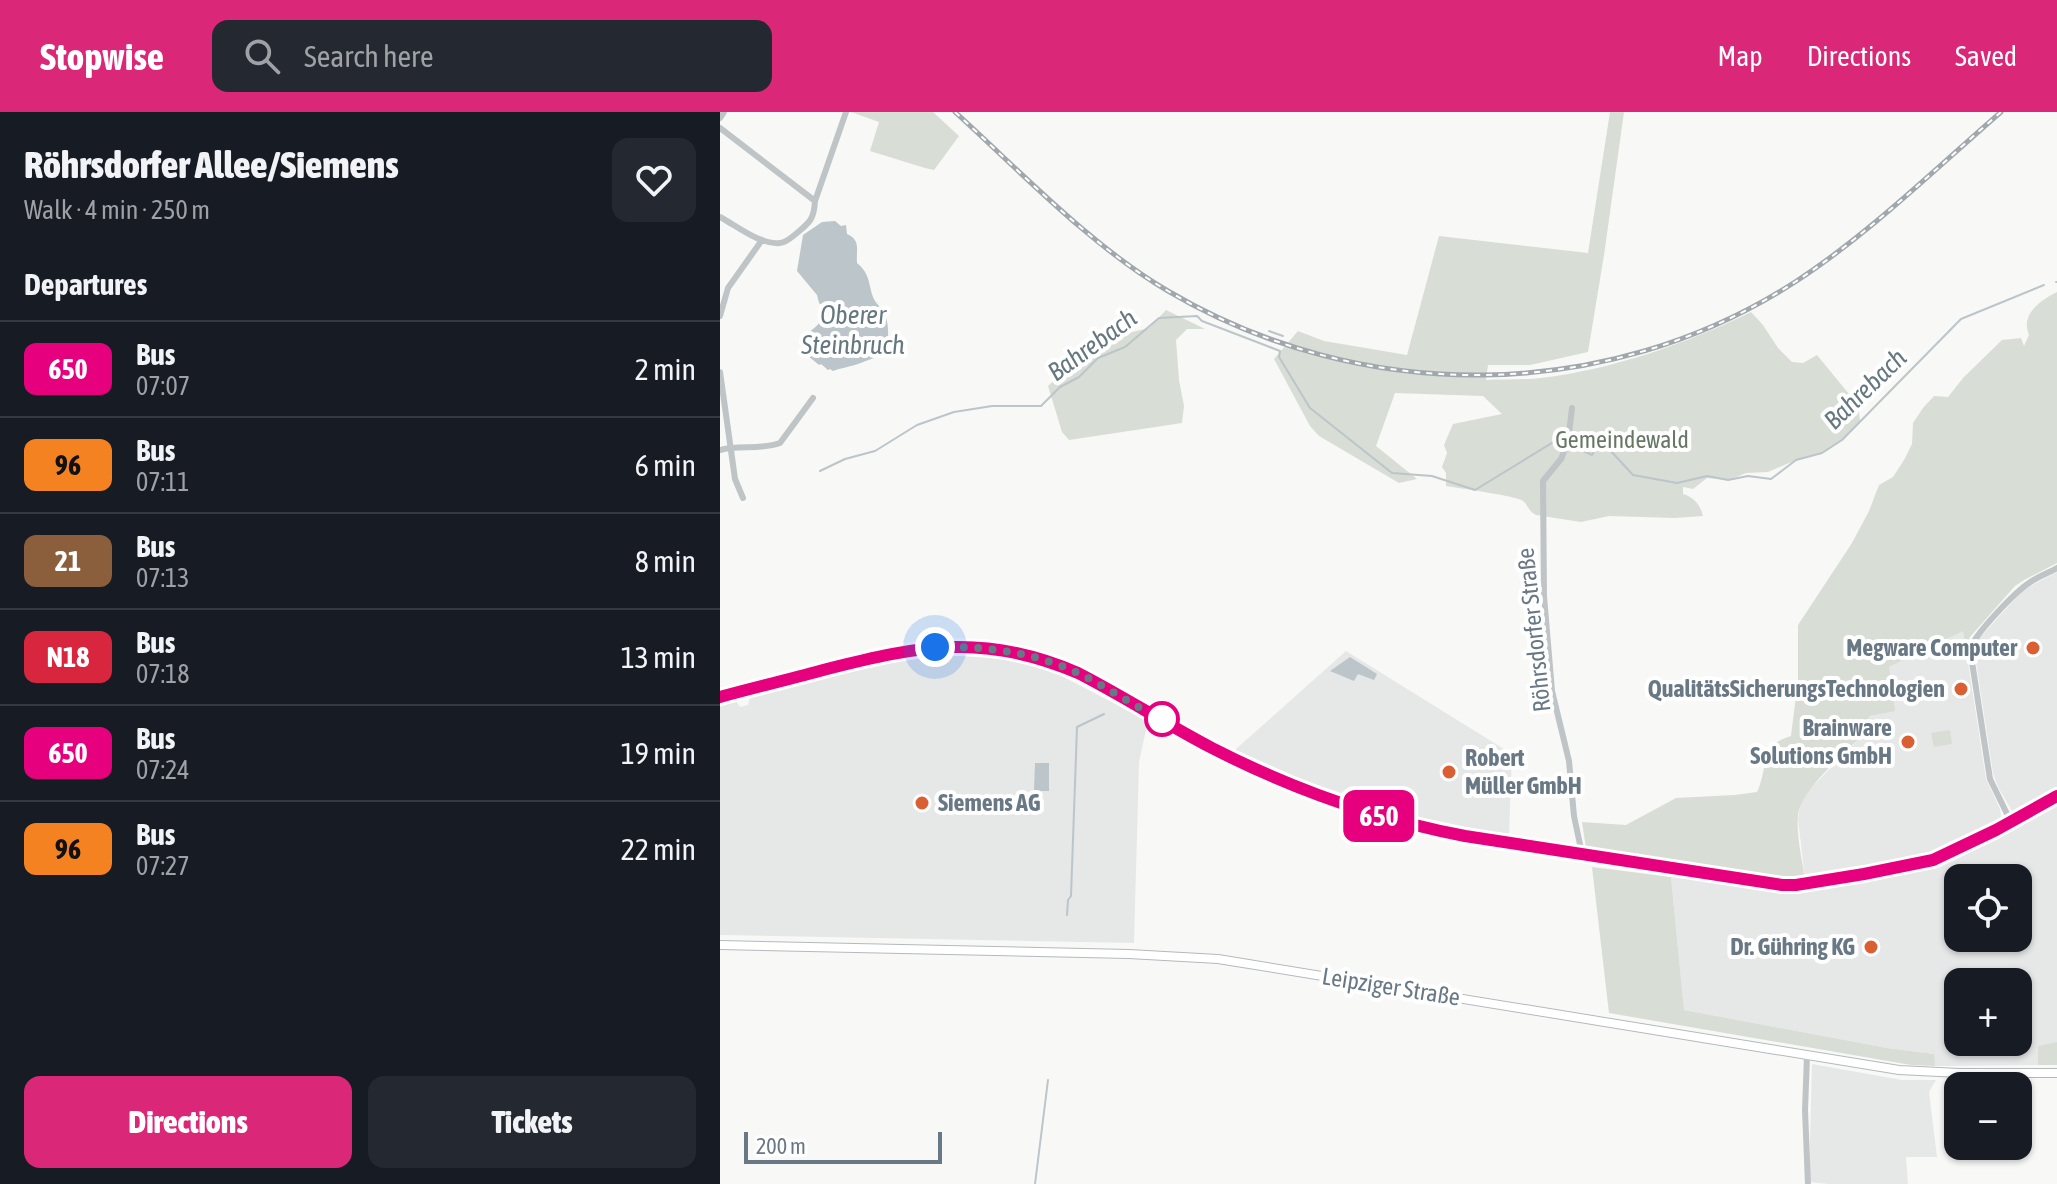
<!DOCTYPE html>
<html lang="en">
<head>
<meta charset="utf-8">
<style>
	body { margin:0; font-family:"Asap Condensed",sans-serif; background:#242831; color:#f1f3f6; height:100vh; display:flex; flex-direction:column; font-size:30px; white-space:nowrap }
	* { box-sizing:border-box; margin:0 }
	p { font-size:26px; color:#9ea1a6 }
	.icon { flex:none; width:44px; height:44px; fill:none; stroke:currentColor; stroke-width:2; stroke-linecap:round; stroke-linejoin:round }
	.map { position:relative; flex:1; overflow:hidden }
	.panel { display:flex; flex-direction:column; background:#171b24; width:720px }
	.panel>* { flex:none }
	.badge { padding:0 16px; border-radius:12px; font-size:28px; line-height:52px }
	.buttons { position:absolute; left:1224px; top:752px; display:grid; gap:16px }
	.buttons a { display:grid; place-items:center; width:88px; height:88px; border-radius:16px; background:#171b24; box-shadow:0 2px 6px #0004; font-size:40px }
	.scale { position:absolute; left:24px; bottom:20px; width:198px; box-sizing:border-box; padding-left:8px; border:4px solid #697885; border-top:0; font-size:22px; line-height:28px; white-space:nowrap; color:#697885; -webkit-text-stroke:6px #fff; paint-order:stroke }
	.you { position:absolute; width:40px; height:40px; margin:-20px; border:6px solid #fff; border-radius:50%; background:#1a73e8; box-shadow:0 0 0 12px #1a73e833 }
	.map>.badge { position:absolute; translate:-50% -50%; box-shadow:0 0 0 4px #fff }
	h2 { padding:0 24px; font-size:30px; line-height:72px }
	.round { display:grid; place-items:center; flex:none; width:84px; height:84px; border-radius:16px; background:#242831 }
	.overview { display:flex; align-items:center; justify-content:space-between; height:136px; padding:0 24px }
	h1 { font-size:38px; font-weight:800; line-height:60px }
	.primary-button { display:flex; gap:16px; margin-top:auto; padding:16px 24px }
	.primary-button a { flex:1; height:92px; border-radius:16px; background:#db2777; color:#fff; font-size:32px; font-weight:800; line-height:92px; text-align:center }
	.primary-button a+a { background:#242831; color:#f1f3f6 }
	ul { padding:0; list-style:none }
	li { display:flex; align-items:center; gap:24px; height:96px; padding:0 24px; border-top:2px solid #363941 }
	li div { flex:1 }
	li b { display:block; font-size:30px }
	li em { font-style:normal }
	li .badge { min-width:88px; font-weight:700; text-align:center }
	header { display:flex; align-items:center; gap:48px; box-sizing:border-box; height:112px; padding:0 40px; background:#db2777; color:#fff }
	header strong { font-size:38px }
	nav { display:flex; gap:44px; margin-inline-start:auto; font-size:28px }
	.search { width:560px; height:72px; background:#242831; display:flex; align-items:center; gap:20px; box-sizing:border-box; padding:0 28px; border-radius:16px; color:#9ea1a6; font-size:30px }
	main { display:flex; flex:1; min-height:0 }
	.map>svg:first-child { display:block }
	.built { fill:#e6e7e7; fill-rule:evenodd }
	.green { fill:#d8ddd5 }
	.water { fill:#bbc5ca }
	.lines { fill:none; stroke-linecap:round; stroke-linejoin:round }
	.stream { stroke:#bbc5ca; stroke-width:2 }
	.secondary-casing { stroke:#b4b9be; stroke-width:10 }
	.street { stroke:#bfc4c7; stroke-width:6 }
	.secondary { stroke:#fff; stroke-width:8 }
	.rail-casing { stroke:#a1a8ad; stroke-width:5 }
	.rail { stroke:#fff; stroke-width:2; stroke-dasharray:6; stroke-linecap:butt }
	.line-casing { stroke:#fff; stroke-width:18 }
	.line { stroke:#e6007e; stroke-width:12 }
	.walk { stroke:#697885; stroke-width:8; stroke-dasharray:0 14.4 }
	.poi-dot { fill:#da6034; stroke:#fff; stroke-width:3 }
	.stop-dot { fill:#fff; stroke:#e6007e; stroke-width:4 }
	.labels { text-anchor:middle; stroke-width:8; stroke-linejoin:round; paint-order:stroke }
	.park-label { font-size:24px; fill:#667864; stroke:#fff }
	.street-label { font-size:24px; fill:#697885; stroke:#fff }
	.poi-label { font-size:24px; font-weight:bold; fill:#697885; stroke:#fff; text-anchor:end }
	.water-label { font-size:26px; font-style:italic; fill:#657880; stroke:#fff }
</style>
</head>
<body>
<header>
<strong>Stopwise</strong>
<div class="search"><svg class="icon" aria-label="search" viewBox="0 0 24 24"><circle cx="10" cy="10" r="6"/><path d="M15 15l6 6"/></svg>Search here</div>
<nav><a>Map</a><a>Directions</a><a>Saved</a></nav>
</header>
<main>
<section class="panel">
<div class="overview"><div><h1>Röhrsdorfer Allee/Siemens</h1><p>Walk · 4 min · 250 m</p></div><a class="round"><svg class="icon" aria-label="heart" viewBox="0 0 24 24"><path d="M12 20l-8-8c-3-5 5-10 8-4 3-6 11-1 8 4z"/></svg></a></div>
<h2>Departures</h2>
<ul>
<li><span class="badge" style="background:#e6007e;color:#fff">650</span><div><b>Bus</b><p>07:07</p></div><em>2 min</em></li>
<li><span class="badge" style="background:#f58220;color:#111">96</span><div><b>Bus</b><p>07:11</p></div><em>6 min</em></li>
<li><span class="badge" style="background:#8b5e3c;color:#fff">21</span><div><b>Bus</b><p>07:13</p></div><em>8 min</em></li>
<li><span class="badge" style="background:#d7263d;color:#fff">N18</span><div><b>Bus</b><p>07:18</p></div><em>13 min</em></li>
<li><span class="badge" style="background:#e6007e;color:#fff">650</span><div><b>Bus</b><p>07:24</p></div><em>19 min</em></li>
<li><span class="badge" style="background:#f58220;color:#111">96</span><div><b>Bus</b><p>07:27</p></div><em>22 min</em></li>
</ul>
<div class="primary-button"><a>Directions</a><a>Tickets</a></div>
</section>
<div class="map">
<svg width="1337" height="1072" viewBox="0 0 1337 1072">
	<rect width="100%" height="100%" fill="#f8f8f6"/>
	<!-- built -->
	<path class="built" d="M1337 460V678L1296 699H1292L1278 675 1273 661 1254 537 1256 530 1303 478Z
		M1243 518 1266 667 1280 697 1281 705 1279 708 1276 712 1207 746 1085 767 1078 707 1080 693 1088 679 1150 616 1148 604 1169 555Z
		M626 539 792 642 789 724 689 703 588 670 515 638Z
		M227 543 286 547 332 559 428 609 419 650 414 831 0 823V593L16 589 20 595 28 593 30 585 179 548Z
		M1337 688V930L1318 935V953L1215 954 1213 942 1167 936 964 898 951 765 1011 769 1067 777H1085L1135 768 1141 771 1150 770 1156 765 1209 757ZM1238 766H1298V826H1238ZM1238 870H1298V930H1238Z
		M1092 952 1182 968H1216L1209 980 1217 1045H1186L1188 1072H1109L1089 1070Z"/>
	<!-- green -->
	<path class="green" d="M131 0H213L239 24 214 58 205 56 150 39 159 10Z
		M890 0H904L884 143 868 240 810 253H768L766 268C784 267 803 268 821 266 894 257 965 232 1031 200L1043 213 1058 236 1072 250 1083 251 1097 243 1138 293 1140 309 1122 328 1102 341 1076 348 1048 360 1026 361 1009 368 987 366 973 377 963 375V382C974 385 981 394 983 404L955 406 889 404 861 410 816 403C808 399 809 394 803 389 797 384 738 376 726 374V361L722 355 727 341 724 333 733 312 782 302 763 284 675 281 656 334 697 367 679 371 599 324 590 314 554 247 578 219 604 229 687 243 719 124 868 141Z
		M1337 180V451L1304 468 1295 474 1250 525 1246 537 1243 519 1169 555 1175 599 1149 604 1150 616C1131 636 1081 676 1078 703 1076 723 1082 747 1085 767L1064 768 866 736 862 710 906 713 956 686 1015 683 1037 680C1044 667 1044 642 1052 634 1057 629 1065 626 1071 624L1078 568V513L1132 431 1149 399 1159 373 1173 365 1184 348 1192 332 1193 311 1203 296 1214 284 1228 285 1243 266 1282 228 1301 226 1304 234 1309 223C1300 202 1321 188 1337 180Z
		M446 198 485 217H467L456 228 459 268 464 294 462 311 349 328 342 320 328 274 378 228 429 216Z
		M1230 618 1232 632 1214 635 1211 621Z
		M872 755 951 765 964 898 1167 936 1214 942 1215 954 1191 953 889 901Z
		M1337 930V953H1318V934Z"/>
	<!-- water -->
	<path class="water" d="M115 109 121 114 126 113 127 122C141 128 136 138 137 151 150 162 148 170 153 185 156 192 160 194 164 201 170 211 169 234 164 244 153 245 145 250 135 253 128 255 121 256 113 259L110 257 108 258 101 252 99 253 82 239 83 224C96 216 105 209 103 194L99 191 97 183 77 159 83 123 102 110Z
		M630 545 657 562 654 568 638 562 634 569 610 559Z
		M315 651H329V679H314Z"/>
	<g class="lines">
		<!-- stream -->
		<path class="stream" d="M1336 170H1337
			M549 219 563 224
			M857 328 862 338 872 343 876 336 889 337 913 363 957 371 987 364 1008 368 1028 364 1051 367 1076 348 1102 341 1122 328 1241 207 1324 173
			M100 359 125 347 155 339 197 313 234 300 272 294H321L340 275 359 265 378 246 405 235 439 206 477 204 482 209 560 239 559 245 590 296 672 361 712 364 755 378 840 326
			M347 803 348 788 351 784 357 615 384 602
			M315 1072 328 968"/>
		<defs>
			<path id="secondary" d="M0 833 409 842 498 847 1179 958 1239 961H1337"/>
		</defs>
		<!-- secondary casing -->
		<use href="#secondary" class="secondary-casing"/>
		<!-- street -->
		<path class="street" d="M0 6 4 0
			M0 16 95 89
			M0 105C17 114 40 133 60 131 66 131 72 125 77 121 90 110 94 107 95 89L126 0
			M0 204 8 176 42 128
			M0 260 15 367 23 386
			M852 296 848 330 841 347 823 369 824 484 832 579 849 649 854 704 862 742
			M0 338C19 333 41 338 60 331L93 286
			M0 585C39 575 79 565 118 555 161 544 204 532 249 535 350 540 418 598 504 642 580 680 661 708 745 724L1062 773H1076L1144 762 1213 748 1276 718 1337 684
			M1291 710 1270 667 1250 537C1255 522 1295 480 1309 471 1317 465 1328 461 1337 456
			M1087 944 1085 998 1088 1072"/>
		<!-- secondary -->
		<use href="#secondary" class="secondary"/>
		<defs>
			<path id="rail" d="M235 0C301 60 371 134 448 179 641 293 886 292 1075 170 1149 122 1215 57 1281 0"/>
		</defs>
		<!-- rail casing -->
		<use href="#rail" class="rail-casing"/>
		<!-- rail -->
		<use href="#rail" class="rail"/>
	</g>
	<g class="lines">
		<defs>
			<path id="line" d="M0 585C36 575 71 567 107 557 201 533 265 521 358 561 403 584 446 612 492 636 572 677 656 707 745 724L1062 773H1076L1144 762 1213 748 1276 718 1337 684"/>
		</defs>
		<!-- line casing -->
		<use href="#line" class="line-casing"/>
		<!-- line -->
		<use href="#line" class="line"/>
		<!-- walk -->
		<path class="walk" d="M215 535C265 534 315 540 360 562 388 576 414 594 442 607"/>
	</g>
	<!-- markers -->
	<g class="poi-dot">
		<circle cx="1313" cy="536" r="8"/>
		<circle cx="1241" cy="577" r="8"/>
		<circle cx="1188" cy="630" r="8"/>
		<circle cx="729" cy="660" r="8"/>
		<circle cx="202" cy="691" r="8"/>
		<circle cx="1151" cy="835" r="8"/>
	</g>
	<circle class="stop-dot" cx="442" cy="607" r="16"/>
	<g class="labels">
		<!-- park labels -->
		<g class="park-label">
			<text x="902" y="336">Gemeindewald</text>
		</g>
		<!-- street labels -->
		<g class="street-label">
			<text transform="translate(814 518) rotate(-96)" y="8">Röhrsdorfer Straße</text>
			<text transform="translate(671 875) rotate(9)" y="8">Leipziger Straße</text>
		</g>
		<!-- poi labels -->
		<g class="poi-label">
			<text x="1297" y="544">Megware Computer</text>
			<text x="1225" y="585">QualitätsSicherungsTechnologien</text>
			<text x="1172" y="624">Brainware<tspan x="1172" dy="28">Solutions GmbH</tspan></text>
			<text x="745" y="654" text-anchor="start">Robert<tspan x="745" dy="28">Müller GmbH</tspan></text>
			<text x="218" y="699" text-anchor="start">Siemens AG</text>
			<text x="1135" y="843">Dr. Gühring KG</text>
		</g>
		<!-- water labels -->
		<g class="water-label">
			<text x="133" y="212">Oberer<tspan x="133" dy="30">Steinbruch</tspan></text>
			<text transform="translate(372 233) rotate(-36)" y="9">Bahrebach</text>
			<text transform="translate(1145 277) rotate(-44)" y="9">Bahrebach</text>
		</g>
	</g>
</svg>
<div class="buttons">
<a><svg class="icon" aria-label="locate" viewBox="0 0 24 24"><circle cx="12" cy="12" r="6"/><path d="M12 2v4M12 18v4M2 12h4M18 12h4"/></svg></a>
<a>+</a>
<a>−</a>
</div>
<div class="scale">200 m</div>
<div class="you" style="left:215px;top:535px"></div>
<b class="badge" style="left:659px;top:704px;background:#e6007e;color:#fff">650</b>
</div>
</main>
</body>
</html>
